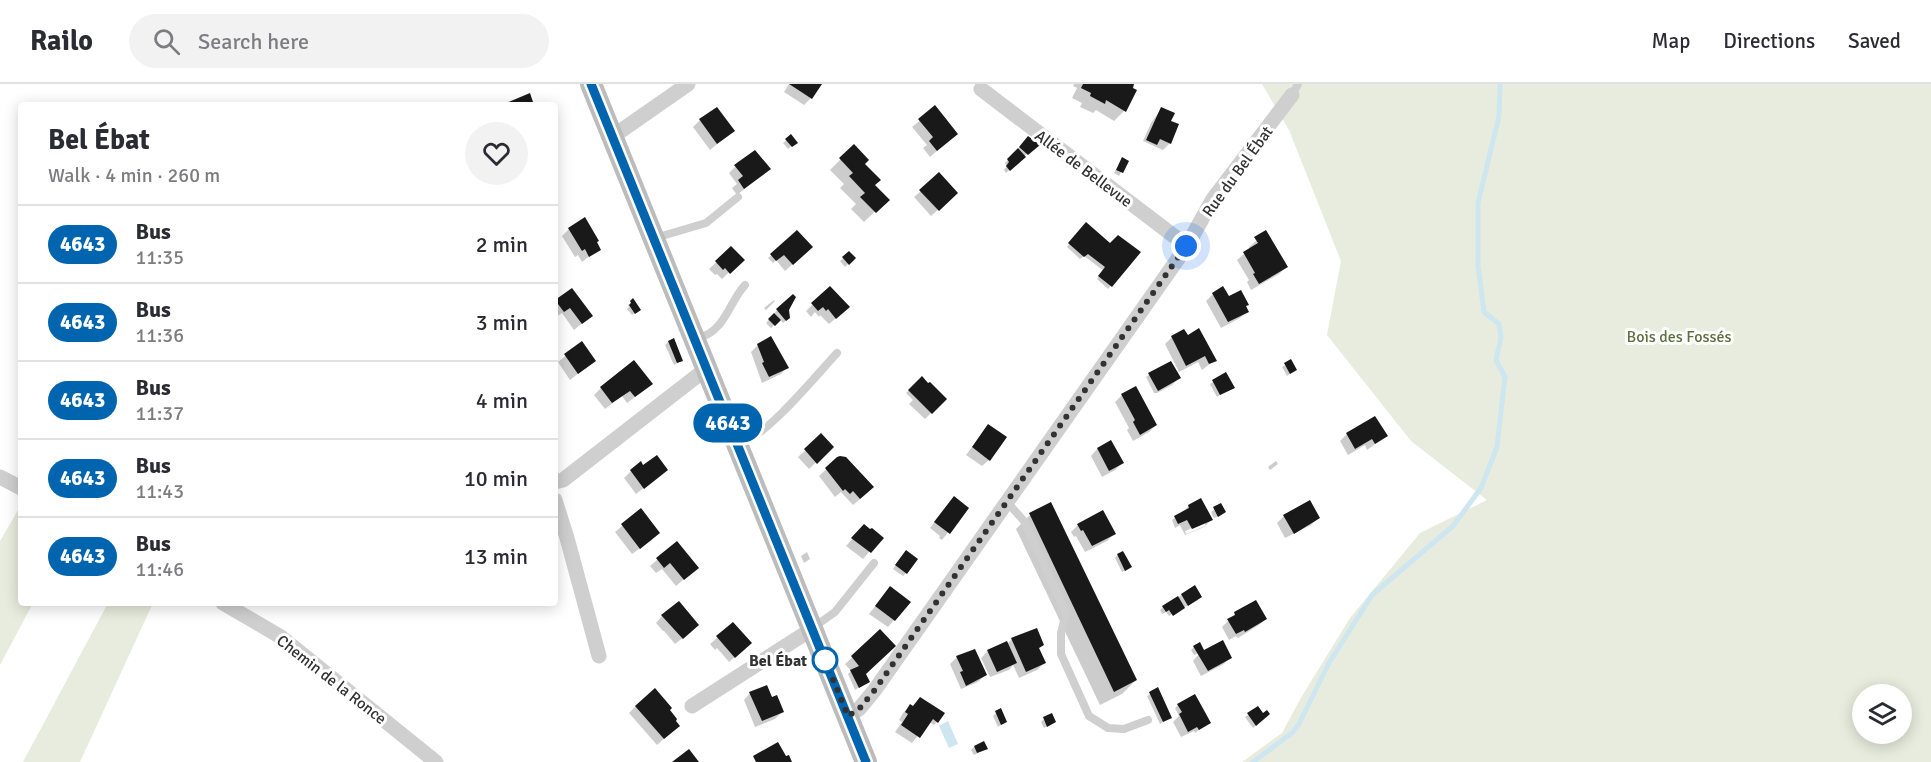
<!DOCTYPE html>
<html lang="en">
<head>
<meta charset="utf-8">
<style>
	body { margin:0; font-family:Signika,sans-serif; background:#f2f2f3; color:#2b2b33; height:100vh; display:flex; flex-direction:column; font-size:22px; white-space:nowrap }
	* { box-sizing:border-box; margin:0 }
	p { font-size:20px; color:#7c7c81 }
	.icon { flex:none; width:33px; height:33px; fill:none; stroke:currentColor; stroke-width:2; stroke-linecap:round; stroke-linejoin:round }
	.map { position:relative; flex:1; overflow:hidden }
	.details { position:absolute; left:18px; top:18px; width:540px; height:504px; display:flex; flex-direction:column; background:#fff; border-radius:6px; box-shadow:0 3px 15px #0003 }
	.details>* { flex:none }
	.badge { padding:0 12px; border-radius:20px; font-size:21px; line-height:39px }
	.tools { position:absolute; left:1852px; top:600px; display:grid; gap:12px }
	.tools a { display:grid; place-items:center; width:60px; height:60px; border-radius:50%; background:#fff; box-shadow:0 3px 15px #0003; font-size:30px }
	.you { position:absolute; width:30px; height:30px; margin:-15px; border:4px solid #fff; border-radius:50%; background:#1a73e8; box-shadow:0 0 0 9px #1a73e833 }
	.map>.badge { position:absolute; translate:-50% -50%; box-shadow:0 0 0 3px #fff }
	.round { display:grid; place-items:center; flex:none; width:63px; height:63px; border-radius:32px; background:#f2f2f3 }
	.summary { display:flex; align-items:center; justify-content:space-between; height:102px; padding:0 30px }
	h1 { font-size:28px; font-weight:800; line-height:45px }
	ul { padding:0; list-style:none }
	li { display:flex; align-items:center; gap:18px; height:78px; padding:0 30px; border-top:2px solid #e1e1e2 }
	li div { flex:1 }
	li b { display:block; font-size:22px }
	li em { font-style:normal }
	li .badge { min-width:66px; font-weight:700; text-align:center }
	header { display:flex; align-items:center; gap:36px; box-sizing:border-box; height:84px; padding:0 30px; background:#fff; border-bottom:2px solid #e1e1e2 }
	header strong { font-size:28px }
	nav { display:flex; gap:33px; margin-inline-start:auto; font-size:21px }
	.search { width:420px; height:54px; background:#f2f2f3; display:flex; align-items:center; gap:15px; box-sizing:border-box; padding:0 21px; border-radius:33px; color:#7c7c81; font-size:22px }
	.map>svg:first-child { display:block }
	.green { fill:#e7ecde; fill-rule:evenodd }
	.water { fill:#cde6ef }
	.shadow { fill:#0003; fill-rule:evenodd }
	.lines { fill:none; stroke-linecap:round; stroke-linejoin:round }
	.stream { stroke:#cde6ef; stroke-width:5 }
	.building { fill:#191919 }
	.lane { stroke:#cfcfcf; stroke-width:8 }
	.street { stroke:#cfcfcf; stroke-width:15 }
	.secondary { stroke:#bcbcbc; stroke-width:22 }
	.line-casing { stroke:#fff; stroke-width:14 }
	.line { stroke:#0065ae; stroke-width:9 }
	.walk { stroke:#323232; stroke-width:6; stroke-dasharray:0 10.8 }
	.stop-dot { fill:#fff; stroke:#0065ae; stroke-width:3 }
	.labels { text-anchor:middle; stroke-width:6; stroke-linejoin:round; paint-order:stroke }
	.street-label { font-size:16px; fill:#323232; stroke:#fff }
	.park-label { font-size:16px; fill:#5b713d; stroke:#fff }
	.stop-label { font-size:16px; font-weight:bold; fill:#323232; stroke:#fff; text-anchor:end }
</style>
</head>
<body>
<header>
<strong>Railo</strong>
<div class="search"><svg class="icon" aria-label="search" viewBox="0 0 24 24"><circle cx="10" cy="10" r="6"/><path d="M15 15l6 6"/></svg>Search here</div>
<nav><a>Map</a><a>Directions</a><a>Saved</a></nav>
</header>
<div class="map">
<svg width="1931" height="678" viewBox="0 0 1931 678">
	<rect width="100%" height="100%" fill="#fff"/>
	<!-- green -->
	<path class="green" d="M1262 0H1931V678H1242L1282 649 1302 612 1350 534 1420 449 1487 416 1411 357 1327 251 1341 177 1289 46ZM1863 610H1902V650H1863Z
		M21 421V519H33L0 581V457Z
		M108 519H153L80 678H23Z"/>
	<!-- water -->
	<path class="water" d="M948 637 958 660 949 664 939 642Z"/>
	<!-- shadow -->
	<path class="shadow" d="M789 0 811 14 804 21 784 8Z
		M1074 0H1131L1124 27 1114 37 1096 26 1093 29 1080 23 1082 19 1072 14 1077 4 1073 2Z
		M935 24 956 50 930 73 923 64 927 61 912 43Z
		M1161 25 1170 36V59L1163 66 1143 57 1151 39Z
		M700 36 733 47 710 66 693 43Z
		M791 52 793 61 788 65 783 59Z
		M1028 54 1037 61 1006 89 1004 86 1007 82 1005 79Z
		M854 62 873 101 887 116 864 138 851 125 856 120 840 104 844 100 830 86Z
		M1122 75 1127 77 1119 92 1114 89Z
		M735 83 762 91 737 111 732 104 737 100 729 89Z
		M921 107 949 116 931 132 914 113Z
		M1083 142 1110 161 1139 168 1108 205 1097 195 1104 187 1084 172 1080 175 1067 163Z
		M569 145 595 159 599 165 582 178 578 171 575 173 562 152Z
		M797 148 804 170 785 187 776 176 773 179 768 174Z
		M1267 151 1286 183 1279 190 1251 206 1247 198 1249 196 1237 176 1250 165 1249 163 1256 157Z
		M731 164 742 176 722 195 717 190 715 191 709 185Z
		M849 169 854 174 845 183 840 177Z
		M830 204 841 230 829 240 820 231 819 233 815 228 811 233 806 227Z
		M571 206 591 232 574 246 562 229 556 233 555 232V218Z
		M1213 210 1229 214 1247 227 1240 234 1221 244 1206 217Z
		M774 216 775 217 766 226 764 224Z
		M633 217 636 228 632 231 627 225 629 223 628 221Z
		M777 226H788L789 234 783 239 780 235 771 244 766 239Z
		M1172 253H1187L1215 276 1202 286 1198 278 1179 288 1165 260Z
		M668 258 682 276 674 281 665 261Z
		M582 259 594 277 570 296 558 278Z
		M758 261 787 283 781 290 762 299 751 268Z
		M1285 281 1292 288 1287 292 1282 283Z
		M1226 290 1233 303 1217 313 1210 300Z
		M1149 291 1179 294 1172 301 1157 309H1154L1146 293Z
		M922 294 945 315 925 335 909 320 913 316 906 309Z
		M601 304 644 306 627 319 622 312 605 325 594 311Z
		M1122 311 1156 341 1149 348 1133 357 1127 346 1129 344 1115 318Z
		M1375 334 1386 352 1367 366 1365 361 1348 371 1340 357 1347 350Z
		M988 342 989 376 982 382 966 371Z
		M821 352 832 363 809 385 798 373Z
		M1110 358 1122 379 1115 386 1102 393 1091 372 1097 365Z
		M837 375 866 410 853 421 841 408 835 413 819 392Z
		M1276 377 1278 380 1270 386 1268 383Z
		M643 383 666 386 636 410 624 394 631 387Z
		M1050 420 1136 596 1122 610 1100 621 1016 445 1030 431Z
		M1220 421 1221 431 1214 434 1211 428Z
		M1189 422 1211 436 1204 443 1185 451 1180 441 1175 444 1172 436ZM1205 438V442L1186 450 1185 447Z
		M967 424 942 456 939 454 940 452 930 444 941 429Z
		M641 426 652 456 632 470 615 448Z
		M1284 432 1318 434 1311 441 1285 454 1277 439Z
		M1078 441 1114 450 1107 457 1085 468 1076 452 1074 453 1071 448Z
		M870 447 881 454 863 475 846 462 858 449Z
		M677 459 690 490 676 502 662 485 656 489 650 482Z
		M807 468 810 475 804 479 801 472Z
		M903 471 906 489 903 492 893 485Z
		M1118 471 1127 486 1122 488 1115 474Z
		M1194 503 1197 516 1169 532 1166 528 1162 530 1160 526 1163 523Z
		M890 504 894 536 888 543 869 530Z
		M1235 530 1265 535 1259 541 1238 554 1236 552 1229 556 1222 543Z
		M662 532 690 548 675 560 664 547H663L656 539Z
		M733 540 743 566 729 578 717 564 715 566 710 560Z
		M880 547 864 589 868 598 855 606 848 590 851 587 845 580Z
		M1012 555 1043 561 1037 565 1044 579 1037 586 1019 594 1013 581 1009 586 990 593 981 574 988 567 1007 560Z
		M1194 563 1199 569 1194 571 1191 566Z
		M1199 570 1230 573 1224 580 1201 592 1193 577Z
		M957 573 985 591 978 598 961 605 950 580Z
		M1158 605 1170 633 1160 640 1147 612Z
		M750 609 773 619 782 628 775 635 755 643 744 616Z
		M920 615 937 638 934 641 929 638 912 659 895 648 902 638 899 636 903 629 910 622 912 623Z
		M1178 621 1209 639 1195 649 1194 647 1181 653 1173 638 1179 632 1175 624Z
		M636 622 678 642 657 661 629 629Z
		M1258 624 1263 631 1268 630 1253 644 1245 633Z
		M996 629 1005 638 998 643 993 632Z
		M1044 635 1055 638 1044 644 1041 638Z
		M974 663 986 665 974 671 971 666Z"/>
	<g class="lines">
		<!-- stream -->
		<path class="stream" d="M1253 678 1292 649 1299 640 1329 579 1372 511 1453 442 1481 404 1497 363 1505 293 1496 276 1501 253 1499 240 1484 228 1478 181V119L1499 32 1500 0"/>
	</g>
	<!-- building -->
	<path class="building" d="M789 0H822L812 15Z
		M1083 0H1134L1133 4 1137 6 1126 28 1106 16 1105 20 1090 12 1091 9 1081 4Z
		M530 9 534 21H507L506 19Z
		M935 21 958 50 937 67 929 57 933 53 918 35Z
		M717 23 735 47 717 60 699 35Z
		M1161 23 1175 29 1171 37 1179 40 1171 60 1160 55 1157 61 1146 56Z
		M791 50 798 59 792 63 785 55Z
		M1028 52 1040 61 1028 71 1019 63Z
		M854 60 869 76 865 80 881 96 875 101 890 116 876 129 860 113 865 109 849 92 853 89 839 74Z
		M1018 64 1026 73 1010 87 1006 82 1009 78 1007 75Z
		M755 66 771 85 744 105 738 96 743 92 734 81Z
		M1122 73 1129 77 1123 89 1116 86Z
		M939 88 958 109 939 127 919 106Z
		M585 133 599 157 597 158 601 166 589 173 585 165 582 167 568 144Z
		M1086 138 1110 159 1118 151 1141 168 1112 203 1098 192 1105 183 1088 170 1084 173 1068 159Z
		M797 146 813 163 793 181 784 171 776 177 770 170Z
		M1266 146 1288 183 1259 200 1253 190 1255 189 1243 168 1258 159 1254 153Z
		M731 162 745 176 730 190 725 184 723 186 715 177Z
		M849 167 856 174 849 181 842 173Z
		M830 202 850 223 836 235 828 225 826 227 823 223 818 227 811 219Z
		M1223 202 1229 212 1241 206 1249 221 1246 222 1249 228 1228 238 1212 209Z
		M572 204 593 232 582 240 570 224 564 228 555 216Z
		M793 210 796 213 789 226 790 234 786 237 776 225Z
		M633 214 641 226 635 230 629 221 631 219 630 217Z
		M774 229 781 236 775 242 768 235Z
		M1199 244 1217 277 1209 280 1205 272 1186 282 1171 252 1184 245 1188 251Z
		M771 252 789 284 769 293 762 279 764 278 757 260Z
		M674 254 683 277 677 279 668 257Z
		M582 257 596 277 578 290 564 270Z
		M1291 275 1297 286 1290 290 1284 279Z
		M634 276 653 300 635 313 630 307 612 319 600 303Z
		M1171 277 1181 294 1158 307 1148 289Z
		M1226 288 1235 304 1220 311 1212 296Z
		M922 292 928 299 930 298 947 315 932 330 908 306Z
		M1136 302 1157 341 1140 351 1133 338 1135 336 1121 310Z
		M1375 332 1388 352 1375 360 1372 355 1355 365 1346 349Z
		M988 340 1007 353 990 377 972 363Z
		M821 349 834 363 817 380 804 365Z
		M1111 356 1124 379 1109 387 1097 364Z
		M657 371 668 386 644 405 630 386 641 377 643 381Z
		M840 372 846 373 874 403 860 415 853 407 850 410 845 405 843 407 825 384 837 373Z
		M954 412 969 424 950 450 934 438Z
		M1201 414 1213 436 1192 445 1187 436 1178 440 1174 432 1189 424 1188 421Z
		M1310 416 1320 434 1294 450 1283 431Z
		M1051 418 1137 596 1114 608 1029 429Z
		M1221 419 1226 428 1218 433 1213 423Z
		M641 424 660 449 640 465 621 440Z
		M1103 426 1116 450 1092 462 1083 446 1081 447 1077 440Z
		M864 440 870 445 872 444 884 454 871 469 851 454Z
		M677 457 699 484 684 496 670 479 664 484 656 474Z
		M906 466 918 475 907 490 895 481Z
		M1123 467 1132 483 1125 487 1117 470Z
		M1195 501 1202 513 1188 522 1181 510Z
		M890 502 911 518 895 537 875 522Z
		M1178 512 1185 524 1173 532 1169 526 1166 528 1162 522Z
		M1256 516 1267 535 1245 548 1244 546 1236 550 1227 535 1235 531 1234 528Z
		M679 517 699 541 683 555 661 531Z
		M733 538 752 559 735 574 716 552Z
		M1037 544 1044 561 1039 564 1046 579 1026 588 1011 554Z
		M880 545 896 562 866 590 870 598 859 604 850 586 859 582 851 572Z
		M1223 556 1232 574 1208 587 1193 562 1200 558 1204 566Z
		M1007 557 1017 579 997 588 987 566Z
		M975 565 987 591 966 602 960 588 963 587 956 572Z
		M767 601 772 613 777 611 784 628 762 637 749 608Z
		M1158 603 1172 634 1163 638 1149 608Z
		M655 604 672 624 670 626 677 635 676 637 680 642 664 655 635 622Z
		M1195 610 1211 639 1199 646 1197 643 1188 648 1179 630 1182 628 1177 620Z
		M920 613 945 629 938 639 933 635 920 654 901 641 908 630 905 628 910 620 913 622Z
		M1258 622 1263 629 1267 626 1270 630 1256 642 1247 629Z
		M1001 624 1007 638 1001 641 995 627Z
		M1052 629 1056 638 1047 643 1043 633Z
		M984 657 988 665 977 669 974 662Z
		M778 658 786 672 789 671 792 678H756L753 672Z
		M689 665 699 678H672Z"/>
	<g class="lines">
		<!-- lane -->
		<path class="lane" d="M1292 11 1298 0
			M655 154 706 139 738 113
			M698 254C725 248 729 218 745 201
			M741 360C771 347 813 295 837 269
			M1007 418 1024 437 1066 529 1061 549V570L1089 632 1108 644 1124 645 1148 636
			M814 543 835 528 874 479"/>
		<!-- street -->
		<path class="street" d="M981 5 1187 162
			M612 53 688 0
			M0 393 21 404
			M555 398 563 396 706 285
			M555 416 567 454 599 572
			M223 519 281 553 436 678
			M692 622 812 545
			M848 632 859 625 874 607 1187 162 1213 115 1292 11"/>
		<!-- secondary -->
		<path class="secondary" d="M591 0 866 678"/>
	</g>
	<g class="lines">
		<defs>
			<path id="line" d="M591 0 866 678"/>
		</defs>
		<!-- line casing -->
		<use href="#line" class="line-casing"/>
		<!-- line -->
		<use href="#line" class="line"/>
		<!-- walk -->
		<path class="walk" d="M825 576 848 632 859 625 874 607 1186 162"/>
	</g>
	<!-- markers -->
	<circle class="stop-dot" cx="825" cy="576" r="12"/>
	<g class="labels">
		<!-- street labels -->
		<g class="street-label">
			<text transform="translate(1084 84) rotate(37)" y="6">Allée de Bellevue</text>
			<text transform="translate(1237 87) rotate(-54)" y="6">Rue du Bel Ébat</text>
			<text transform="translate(332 595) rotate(38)" y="6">Chemin de la Ronce</text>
		</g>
		<!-- park labels -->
		<g class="park-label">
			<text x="1679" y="258">Bois des Fossés</text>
		</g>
		<!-- stop labels -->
		<g class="stop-label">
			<text x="807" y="582">Bel Ébat</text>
		</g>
	</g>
</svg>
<div class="tools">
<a><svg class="icon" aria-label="layers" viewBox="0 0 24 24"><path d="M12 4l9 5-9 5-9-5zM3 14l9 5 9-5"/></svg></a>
</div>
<div class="you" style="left:1186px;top:162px"></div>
<b class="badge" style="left:728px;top:339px;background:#0065ae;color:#fff">4643</b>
<section class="details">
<div class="summary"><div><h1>Bel Ébat</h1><p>Walk · 4 min · 260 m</p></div><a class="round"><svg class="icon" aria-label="heart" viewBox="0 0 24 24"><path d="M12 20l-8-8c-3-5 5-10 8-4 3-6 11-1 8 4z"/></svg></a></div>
<ul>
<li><span class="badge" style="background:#0065ae;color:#fff">4643</span><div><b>Bus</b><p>11:35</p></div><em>2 min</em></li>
<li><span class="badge" style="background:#0065ae;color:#fff">4643</span><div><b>Bus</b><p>11:36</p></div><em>3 min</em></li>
<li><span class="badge" style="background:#0065ae;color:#fff">4643</span><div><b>Bus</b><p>11:37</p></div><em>4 min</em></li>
<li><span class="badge" style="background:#0065ae;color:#fff">4643</span><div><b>Bus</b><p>11:43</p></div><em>10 min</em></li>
<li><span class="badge" style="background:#0065ae;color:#fff">4643</span><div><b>Bus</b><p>11:46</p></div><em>13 min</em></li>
</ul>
</section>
</div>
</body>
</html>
